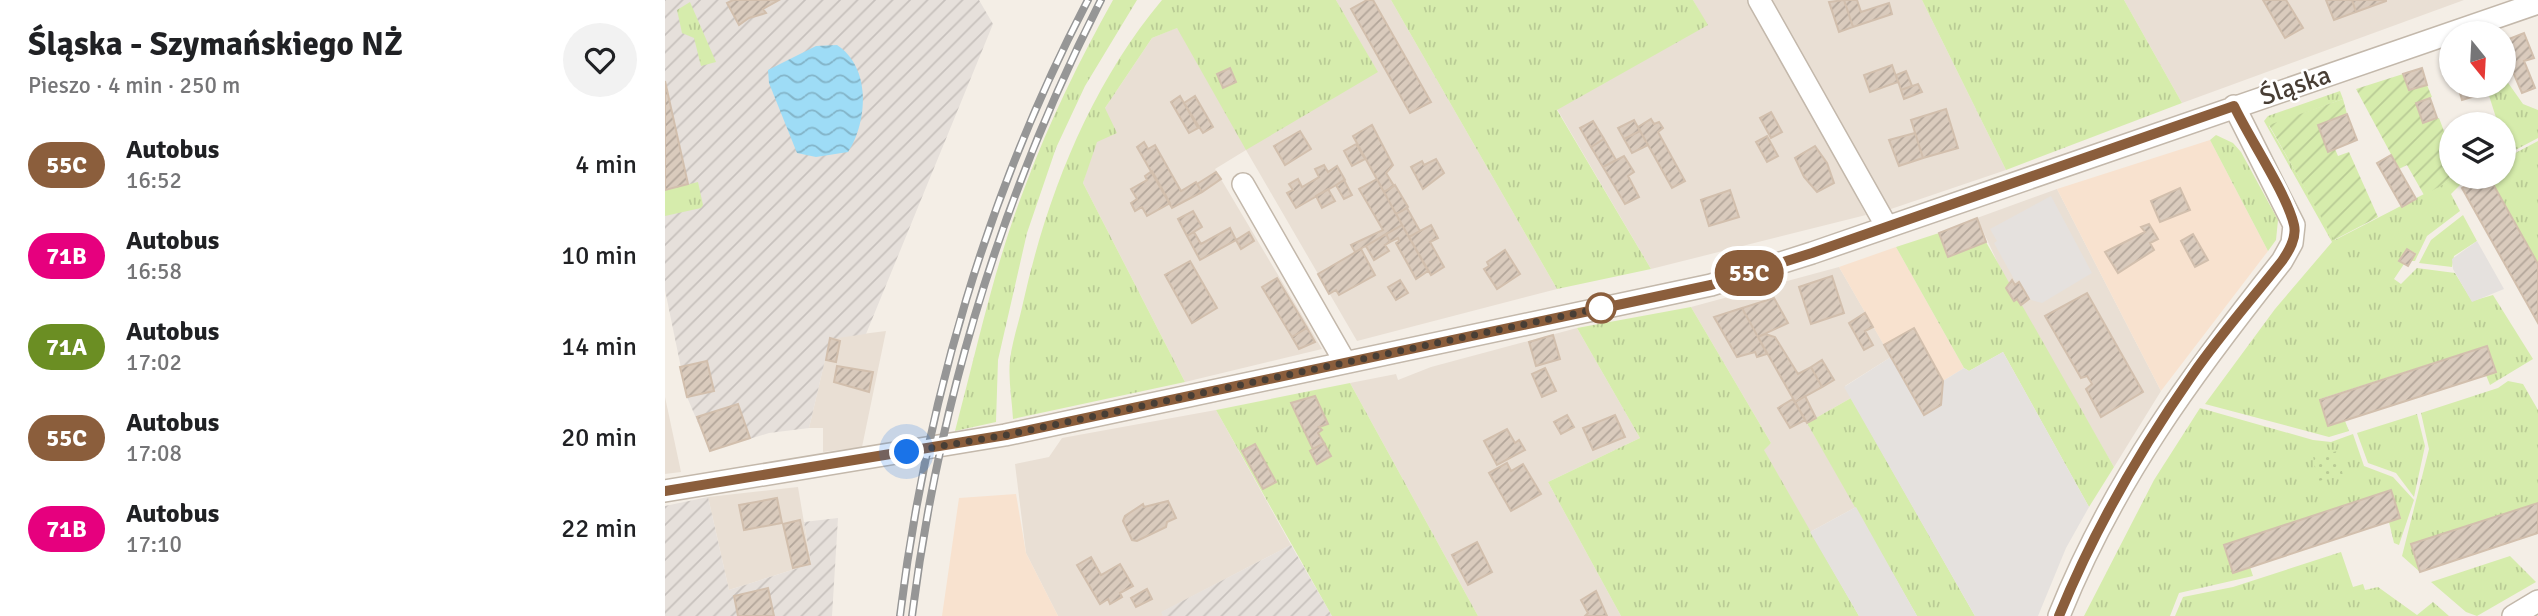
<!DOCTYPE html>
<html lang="pl">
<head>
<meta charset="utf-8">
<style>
	body { margin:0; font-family:Signika,sans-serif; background:#f2f2f2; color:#202124; height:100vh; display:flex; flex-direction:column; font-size:26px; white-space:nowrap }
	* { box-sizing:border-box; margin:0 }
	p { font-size:23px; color:#757577 }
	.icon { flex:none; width:38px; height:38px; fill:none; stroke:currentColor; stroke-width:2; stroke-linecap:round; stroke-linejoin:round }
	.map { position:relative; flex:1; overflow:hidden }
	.panel { display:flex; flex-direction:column; background:#fff; width:665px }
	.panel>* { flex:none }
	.badge { padding:0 14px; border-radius:23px; font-size:24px; line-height:46px }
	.needle { width:46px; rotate:162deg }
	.buttons { position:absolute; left:1774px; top:21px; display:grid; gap:14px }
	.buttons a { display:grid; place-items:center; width:77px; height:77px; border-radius:50%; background:#fff; box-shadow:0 2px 5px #0004; font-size:35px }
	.you { position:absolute; width:35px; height:35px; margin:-18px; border:5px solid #fff; border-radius:50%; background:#1a73e8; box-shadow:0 0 0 10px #1a73e833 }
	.map>.badge { position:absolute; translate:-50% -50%; box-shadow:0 0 0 4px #fff }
	.round { display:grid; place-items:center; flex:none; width:74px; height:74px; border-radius:37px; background:#f2f2f2 }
	.headline { display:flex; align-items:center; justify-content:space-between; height:119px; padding:0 28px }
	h1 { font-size:33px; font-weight:700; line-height:52px }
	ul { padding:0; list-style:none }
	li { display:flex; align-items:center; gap:21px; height:91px; padding:0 28px }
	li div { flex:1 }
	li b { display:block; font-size:26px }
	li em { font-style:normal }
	li .badge { min-width:77px; font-weight:700; text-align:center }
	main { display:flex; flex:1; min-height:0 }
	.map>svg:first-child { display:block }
	.residential { fill:#e9dfd4 }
	.commercial { fill:#f8e2cf }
	.industrial { fill:url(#industrial-furrows) }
	.grass { fill:url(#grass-tufts) }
	.park { fill:url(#park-dots) }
	.garden { fill:url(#garden-furrows) }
	.parking { fill:#e5e1de }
	.water { fill:url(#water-waves) }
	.building { fill:url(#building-hatch); stroke:#d2bfad; stroke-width:2 }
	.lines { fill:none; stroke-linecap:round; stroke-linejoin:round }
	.minor-casing { stroke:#c3b8ab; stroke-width:24 }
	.minor { stroke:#fff; stroke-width:21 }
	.rail-casing { stroke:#969696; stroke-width:8 }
	.rail { stroke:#fff; stroke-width:5; stroke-dasharray:16; stroke-linecap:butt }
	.line-casing { stroke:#fff; stroke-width:16 }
	.line { stroke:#8b5e3c; stroke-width:10 }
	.walk { stroke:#483e35; stroke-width:7; stroke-dasharray:0 12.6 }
	.stop-dot { fill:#fff; stroke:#8b5e3c; stroke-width:3.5 }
	.labels { text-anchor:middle; stroke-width:5; stroke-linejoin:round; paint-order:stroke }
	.street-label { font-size:26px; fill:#483e35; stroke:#fff }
</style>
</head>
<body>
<main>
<section class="panel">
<div class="headline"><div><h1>Śląska - Szymańskiego NŻ</h1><p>Pieszo · 4 min · 250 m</p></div><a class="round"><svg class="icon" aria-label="heart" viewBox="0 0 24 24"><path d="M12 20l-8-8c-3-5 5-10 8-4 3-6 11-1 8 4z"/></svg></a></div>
<ul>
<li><span class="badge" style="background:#8b5e3c;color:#fff">55C</span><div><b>Autobus</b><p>16:52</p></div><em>4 min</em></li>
<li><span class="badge" style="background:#e6007e;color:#fff">71B</span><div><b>Autobus</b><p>16:58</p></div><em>10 min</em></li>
<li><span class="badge" style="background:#6b8e23;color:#fff">71A</span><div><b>Autobus</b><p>17:02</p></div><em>14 min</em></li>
<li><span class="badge" style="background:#8b5e3c;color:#fff">55C</span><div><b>Autobus</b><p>17:08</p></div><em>20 min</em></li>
<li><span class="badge" style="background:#e6007e;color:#fff">71B</span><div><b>Autobus</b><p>17:10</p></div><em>22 min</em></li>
</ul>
</section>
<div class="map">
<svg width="1873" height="616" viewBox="0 0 1873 616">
	<defs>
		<pattern id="industrial-furrows" width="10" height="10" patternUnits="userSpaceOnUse" patternTransform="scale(1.75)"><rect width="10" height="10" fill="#e6e0db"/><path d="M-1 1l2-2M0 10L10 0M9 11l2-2" fill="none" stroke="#c7c1bd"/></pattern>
		<pattern id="grass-tufts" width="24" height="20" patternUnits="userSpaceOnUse" patternTransform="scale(1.75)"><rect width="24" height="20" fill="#d6ecac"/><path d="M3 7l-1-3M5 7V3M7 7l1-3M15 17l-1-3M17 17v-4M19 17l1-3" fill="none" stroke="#b9cb95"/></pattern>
		<pattern id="park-dots" width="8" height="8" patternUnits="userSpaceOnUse" patternTransform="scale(1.75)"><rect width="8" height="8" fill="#d6ecac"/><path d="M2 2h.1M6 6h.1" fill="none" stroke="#b9cb95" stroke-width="1.8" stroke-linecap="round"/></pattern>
		<pattern id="garden-furrows" width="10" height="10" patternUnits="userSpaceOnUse" patternTransform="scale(1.75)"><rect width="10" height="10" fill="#d6ecac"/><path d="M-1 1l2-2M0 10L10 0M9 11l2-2" fill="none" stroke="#b9cb95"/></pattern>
		<pattern id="water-waves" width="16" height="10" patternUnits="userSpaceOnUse" patternTransform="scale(1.75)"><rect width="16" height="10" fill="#9edcf6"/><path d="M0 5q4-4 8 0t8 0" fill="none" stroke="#83b4c8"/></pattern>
		<pattern id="building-hatch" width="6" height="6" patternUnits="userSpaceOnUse" patternTransform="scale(1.75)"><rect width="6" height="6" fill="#dacbbd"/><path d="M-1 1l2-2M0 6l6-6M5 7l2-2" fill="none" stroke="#b3a69a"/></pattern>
	</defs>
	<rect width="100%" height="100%" fill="#f4eee6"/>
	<!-- residential -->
	<path class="residential" d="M671 0H726L892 289 692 341 581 150 550 169 657 349 520 382 418 183 440 108 487 38 511 28 712 71Z
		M1028 0H1089L1201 215 986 269 892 109 1042 25Z
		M1103 0H1257L1341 170 1220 211Z
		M1459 0H1799L1517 103Z
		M1392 189 1496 391 1449 467 1342 283 1312 218Z
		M1174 267 1226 357 1180 386 1186 398 1142 423 1191 507 1145 532 1098 449 1106 443 1026 307Z
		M912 328 975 438 883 482 956 616H813L685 383 731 374 733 380 766 367Z
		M221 331 197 447 158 452V428H144L165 338Z
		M0 397 16 472 0 474Z
		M551 410 626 545 497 612 498 616H393L361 553 350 464 384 457 397 438Z
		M133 487 146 564 64 590 43 497Z"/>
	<!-- commercial -->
	<path class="commercial" d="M1545 140 1603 251 1496 391 1392 189Z
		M1231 247 1299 368 1278 381 1276 405 1259 415 1174 267Z
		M351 494 361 553 393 616H277L294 498Z"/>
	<!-- industrial -->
	<path class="industrial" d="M0 0H314L328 24 201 334 165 339 144 428 104 433 45 451 22 397 0 290Z
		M43 497 64 590 146 564 139 522 173 518 167 616H0V506Z
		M626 545 667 616H498L496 612Z"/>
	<!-- grass -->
	<path class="grass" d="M448 0H472L420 86 391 148 362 233 333 360 331 422 290 431C312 348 330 263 361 184 385 120 415 59 448 0Z
		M497 0H671L713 72 581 150 512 28 487 38 440 108 452 133 432 142 418 183 520 382 348 419C347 400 343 379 345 360 347 342 354 322 358 303 382 195 425 86 497 0Z
		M726 0H1028L1043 25 892 110 986 269 892 289Z
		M1257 0H1459L1517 103 1341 170Z
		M25 2 51 62 36 66 29 38 17 33 12 10Z
		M1839 77 1858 104 1873 110V138L1839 156V124H1833L1821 86H1839Z
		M1675 91 1678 99 1604 126 1670 240 1792 177H1803L1786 194 1795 211 1762 236 1750 261H1745L1750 253 1742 249 1735 261 1739 264 1729 279 1736 284 1752 268 1790 273 1807 301 1828 295 1868 359 1825 385 1821 375 1830 372 1821 346 1655 399 1663 426 1680 421 1684 431 1664 437 1540 404 1610 309 1667 242 1599 121 1603 116Z
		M1551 135 1568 143 1576 152 1613 220 1611 240 1603 251 1545 140Z
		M1873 141V264L1824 177H1839V159Z
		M33 182 38 205 36 208 0 216V190Z
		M1798 215 1812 241 1789 256 1787 267 1754 263 1766 240Z
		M1274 233 1284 257 1321 242 1449 467 1424 507 1338 352 1304 371 1299 368 1231 247Z
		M1026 307 1106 443 1099 450 1194 616H956L883 482 975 438 912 328Z
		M1843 381 1858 384 1873 410V503L1747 544 1755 572 1737 556 1764 449 1756 413 1833 388Z
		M685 383 813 616H667L551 410Z
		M1186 398 1310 616H1252L1142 423Z
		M1535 408 1648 440 1666 442 1688 434 1699 466 1728 477 1749 500 1734 545 1729 543 1724 522 1735 518 1726 490 1559 545 1568 573 1585 567 1588 576 1514 593 1505 616H1419L1489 480Z
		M1752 414 1760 446 1749 497 1731 473 1703 463 1692 433Z
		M1676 552 1688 587 1698 584 1700 590 1713 587 1752 615 1768 602 1784 616H1510L1518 597 1568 587Z
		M1845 556 1871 582 1812 616 1801 612 1766 582Z"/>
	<!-- park -->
	<path class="park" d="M1673 451 1678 476 1653 481 1648 456Z"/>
	<!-- garden -->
	<path class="garden" d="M1738 74 1744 90 1762 85 1767 97 1751 104 1758 123 1774 118 1787 152V177H1792L1759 195 1742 165 1734 169 1691 89Z
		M1678 99 1682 114 1653 125 1663 151 1670 149 1673 156 1684 152 1713 217 1669 240 1604 125Z"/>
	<!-- parking -->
	<path class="parking" d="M1386 196 1427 273 1377 303 1366 300 1354 280 1350 281 1329 243 1332 241 1325 229Z
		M1812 241 1839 289 1807 302 1788 269 1787 259Z
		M1338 352 1424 507 1401 548 1373 616H1310L1179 387 1226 357 1259 415 1276 405 1278 381 1299 368 1304 371Z
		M1191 507 1252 616H1194L1145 532Z"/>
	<!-- water -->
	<path class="water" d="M172 45C206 67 203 121 183 152L151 157 132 153 104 83 103 70 151 46Z"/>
	<!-- building -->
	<path class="building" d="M68 0H114L98 9 101 13 84 18 74 25 62 3Z
		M702 0H708L766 102 745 113 686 9Z
		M1179 0H1192L1196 12 1224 3 1227 14 1188 27Z
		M1179 0 1188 27 1174 32 1164 2Z
		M1598 0H1621L1638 28 1620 38Z
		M1661 0H1687L1691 12 1669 20Z
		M1687 0H1721V1L1691 12Z
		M1859 33 1869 58 1859 61 1870 88 1857 93 1839 51V41Z
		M1227 65 1233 82 1205 92 1199 75Z
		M565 68 571 82 558 88 552 74Z
		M1757 68 1762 85 1744 90 1738 74Z
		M1241 71 1247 86 1236 90 1231 75Z
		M0 81 23 184 0 190Z
		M1253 84 1257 92 1239 99 1236 90Z
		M1793 86H1821L1823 92 1797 100Z
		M515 96 533 128 524 133 506 102Z
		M530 96 548 127 538 133 519 103Z
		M1765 98 1772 118 1758 123 1751 103Z
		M1281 109 1293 148 1258 158 1246 120Z
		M1106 112 1117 132 1106 138 1095 118Z
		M1682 114 1692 140 1663 152 1653 125Z
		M986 119 989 124 994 122 998 128 993 132 1020 181 1007 188 973 127Z
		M969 120 975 131 959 139 953 128Z
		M928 121 939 139 926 147 915 128Z
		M707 125 728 165 721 173 729 186 719 192 688 136Z
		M635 131 646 149 620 165 609 146Z
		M975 131 983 145 967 153 959 139Z
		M1250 133 1258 158 1234 166 1224 140Z
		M1102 136 1113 156 1102 162 1091 142Z
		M939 139 951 160 938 167 926 147Z
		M479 142 483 149 490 145 516 191 531 182 537 192 507 208 472 147Z
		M691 144 700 159 687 166 679 151Z
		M1150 146 1162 163 1169 183 1152 192 1139 177 1130 158Z
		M1726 155 1751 199 1737 207 1712 163Z
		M959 156 969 172 963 176 974 197 960 204 938 167Z
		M771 159 779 173 758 189 746 167 757 161 759 165Z
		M659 165 663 172 672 166 680 180 631 208 622 193 628 190 624 184 633 179 637 187 654 177 650 169Z
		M487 171 505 203 482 216 477 207 470 211 466 203 472 199 466 189 482 180 480 176Z
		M551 172 556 179 537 192 532 184Z
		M1816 177H1824L1873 264V323L1797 188Z
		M712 179 737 225 690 252 686 245 718 230 694 189Z
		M679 180 687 195 679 199 671 185Z
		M730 185 743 207 731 214 719 192Z
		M1515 188 1525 210 1495 222 1486 201Z
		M663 189 670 201 657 208 651 196Z
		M1065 190 1074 217 1044 226 1036 200Z
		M742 208 755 231 744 237 731 214Z
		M528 211 537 227 522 236 513 219Z
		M1312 218 1321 242 1283 257 1274 233Z
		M1484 224 1493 239 1485 243 1489 250 1453 273 1440 252 1480 232 1476 227Z
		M737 225 763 271 751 279 731 243 734 241 733 238 725 242 721 234Z
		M766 225 773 238 765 242 779 267 766 275 744 237Z
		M565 228 571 240 535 260 522 236 529 232 536 244Z
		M584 232 589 241 576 249 571 240Z
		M721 234 725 242 720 245 724 251 709 260 701 246Z
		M1528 234 1543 260 1530 267 1516 241Z
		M696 249 710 275 674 295 671 290 664 294 653 274Z
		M1742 249 1750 254 1743 266 1734 261Z
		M840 250 855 274 832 289 819 269 824 266 822 262Z
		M525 261 552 308 527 323 500 275Z
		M1167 276 1179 313 1146 324 1134 287Z
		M612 278 642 328 627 337 597 287Z
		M735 280 743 293 731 300 723 287Z
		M1347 280 1350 285 1354 282 1364 299 1356 305 1352 299 1349 301 1341 288Z
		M1422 293 1478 392 1436 417 1421 389 1427 384 1422 376 1416 378 1380 316Z
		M1109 298 1123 323 1093 337 1077 308Z
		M1077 308 1093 337 1102 354 1092 357 1090 352 1072 357 1049 317Z
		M1200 313 1208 327 1200 331 1208 345 1199 350 1184 323Z
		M642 328 650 342 634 349 627 337Z
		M1249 328 1278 381 1276 405 1259 415 1219 345Z
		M1100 334 1110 337 1133 374 1146 367 1157 387 1130 402 1093 337Z
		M888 335 895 359 871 366 864 342Z
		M165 338 175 341 171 362 161 360Z
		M1822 346 1831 372 1663 426 1655 400Z
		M1157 360 1169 380 1157 387 1146 367Z
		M42 361 49 391 22 397 15 367Z
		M172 366 208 372 204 392 169 382Z
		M880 368 891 391 877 397 867 374Z
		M650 396 663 424 654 427 657 430 653 433 659 443 648 449 626 403Z
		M1140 396 1151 418 1142 423 1130 402Z
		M1128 399 1140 420 1125 428 1113 408Z
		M73 404 85 438 45 451 32 417Z
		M902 415 909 427 896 434 889 422Z
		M950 415 960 437 928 450 918 428Z
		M842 429 850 443 854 440 860 450 832 465 819 441Z
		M659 443 666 456 652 464 645 451Z
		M590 444 611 482 598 489 577 451Z
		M842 463 846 471 858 464 876 494 846 511 824 473Z
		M1726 490 1735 518 1568 573 1559 545Z
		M112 498 117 523 79 530 74 505Z
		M503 501 511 518 502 522 501 527 472 541 467 540 458 521 460 516 478 504 479 507Z
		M1873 503V533L1755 572 1746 544Z
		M135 520 145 564 128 568 118 524Z
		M812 542 827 572 803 585 787 555Z
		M426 557 436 575 455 564 468 586 455 593 457 597 445 604 443 599 435 604 412 565Z
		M103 588 109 616H73L69 596Z
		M482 589 487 599 471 607 466 598Z
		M931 591 942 616H920L923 613 916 600Z"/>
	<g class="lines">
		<defs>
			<path id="minor" d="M1094 0 1222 227
				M578 184 680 362
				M0 491 340 435 1046 285 1147 253 1873 3
				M1394 616C1448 481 1527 374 1617 261L1627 243 1629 225 1569 106
				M1848 616 1873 601"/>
		</defs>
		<!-- minor casing -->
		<use href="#minor" class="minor-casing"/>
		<!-- minor -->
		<use href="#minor" class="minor"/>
		<defs>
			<path id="rail" d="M235 616C261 402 323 191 423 0
				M247 616C274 401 338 193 436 0"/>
		</defs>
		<!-- rail casing -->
		<use href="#rail" class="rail-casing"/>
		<!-- rail -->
		<use href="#rail" class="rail"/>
	</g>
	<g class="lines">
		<defs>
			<path id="line" d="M0 491 341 435 1046 285 1147 253 1569 106C1584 138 1622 194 1629 225 1632 238 1624 251 1617 261 1587 299 1555 335 1528 374 1475 450 1429 530 1394 616"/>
		</defs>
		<!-- line casing -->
		<use href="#line" class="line-casing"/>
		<!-- line -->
		<use href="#line" class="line"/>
		<!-- walk -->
		<path class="walk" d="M242 452 341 435 936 308"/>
	</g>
	<!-- markers -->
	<circle class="stop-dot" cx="936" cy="308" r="14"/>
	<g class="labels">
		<!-- street labels -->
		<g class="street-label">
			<text transform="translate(1630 85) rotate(-19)" y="9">Śląska</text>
		</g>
	</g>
</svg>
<div class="buttons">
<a><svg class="needle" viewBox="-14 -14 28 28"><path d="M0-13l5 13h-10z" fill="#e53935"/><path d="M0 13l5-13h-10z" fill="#757577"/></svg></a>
<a><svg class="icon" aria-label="layers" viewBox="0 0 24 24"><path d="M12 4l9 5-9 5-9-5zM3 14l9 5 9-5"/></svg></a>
</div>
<div class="you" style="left:242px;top:452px"></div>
<b class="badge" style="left:1084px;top:273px;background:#8b5e3c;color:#fff">55C</b>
</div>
</main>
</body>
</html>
